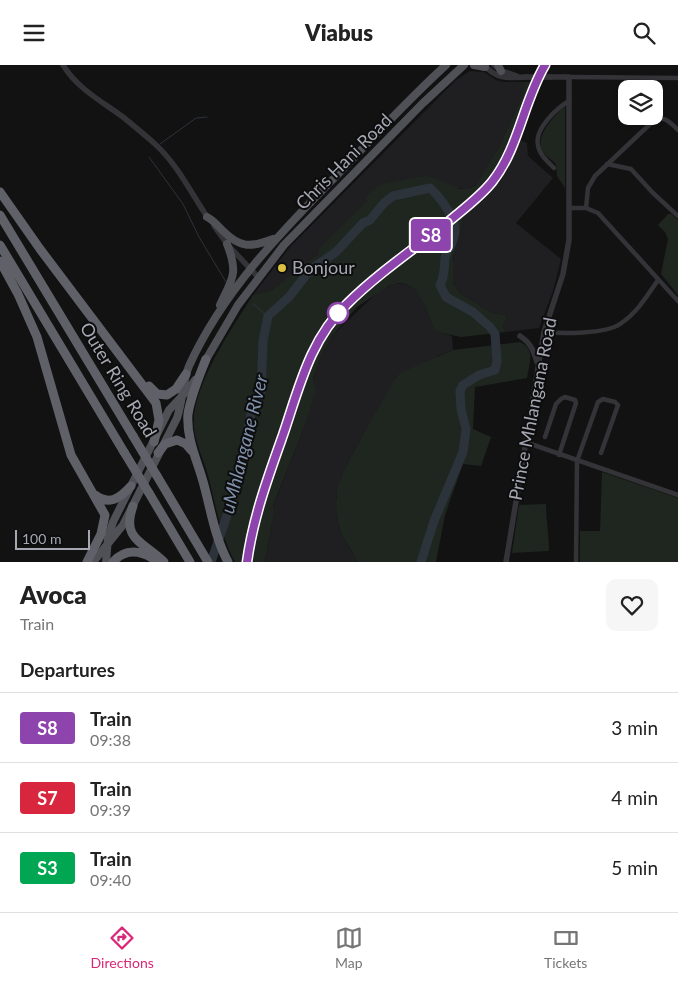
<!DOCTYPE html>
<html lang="en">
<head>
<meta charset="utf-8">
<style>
	body { margin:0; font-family:Lato,sans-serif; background:#f6f6f6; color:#222; height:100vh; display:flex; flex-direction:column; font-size:19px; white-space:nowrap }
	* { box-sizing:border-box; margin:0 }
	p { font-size:16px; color:#767676 }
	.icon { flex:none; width:28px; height:28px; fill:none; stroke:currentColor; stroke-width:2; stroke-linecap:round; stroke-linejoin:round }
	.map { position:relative; height:497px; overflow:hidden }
	.panel { display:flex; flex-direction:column; background:#fff; flex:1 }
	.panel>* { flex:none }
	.badge { padding:0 10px; border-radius:4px; font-size:18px; line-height:32px }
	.buttons { position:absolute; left:618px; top:15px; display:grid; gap:10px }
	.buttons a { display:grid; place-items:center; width:45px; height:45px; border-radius:10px; background:#fff; box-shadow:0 1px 4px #0004; font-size:25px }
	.scale { position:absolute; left:15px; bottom:12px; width:75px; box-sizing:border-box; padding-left:5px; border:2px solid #a5a7b2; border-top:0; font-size:14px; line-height:18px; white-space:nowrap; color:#a5a7b2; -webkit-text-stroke:4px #0d0d0e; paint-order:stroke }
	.map>.badge { position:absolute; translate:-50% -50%; box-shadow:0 0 0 2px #fff }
	h2 { padding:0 20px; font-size:19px; line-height:45px }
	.round { display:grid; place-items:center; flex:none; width:52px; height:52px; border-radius:10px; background:#f6f6f6 }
	.headline { display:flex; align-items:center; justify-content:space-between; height:85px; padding:0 20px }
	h1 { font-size:24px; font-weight:800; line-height:38px }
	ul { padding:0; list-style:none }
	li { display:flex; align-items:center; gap:15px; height:70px; padding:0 20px; border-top:1px solid #e0e0e0 }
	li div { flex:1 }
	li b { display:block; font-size:19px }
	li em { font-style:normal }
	li .badge { min-width:55px; font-weight:700; text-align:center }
	header { display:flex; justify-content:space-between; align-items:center; height:65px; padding:0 20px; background:#fff; font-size:22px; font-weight:800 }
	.dock { display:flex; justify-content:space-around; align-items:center; height:70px; border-top:1px solid #e0e0e0; background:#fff; font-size:14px; color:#767676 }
	.dock a { display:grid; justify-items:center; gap:2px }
	.dock .selected { color:#db2777 }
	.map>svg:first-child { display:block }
	.built { fill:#1f1e20 }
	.green { fill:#1f2620 }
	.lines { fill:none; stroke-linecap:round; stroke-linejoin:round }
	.stream { stroke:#2d333b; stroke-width:1 }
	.river { stroke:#2d333b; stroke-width:9 }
	.minor { stroke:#343438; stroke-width:4.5 }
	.tertiary { stroke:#343438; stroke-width:5.5 }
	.primary { stroke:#505057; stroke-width:8 }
	.motorway { stroke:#606168; stroke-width:9 }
	.rail { stroke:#4d4d53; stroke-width:1; stroke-dasharray:6 5; stroke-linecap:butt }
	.tertiary-bridge { stroke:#343438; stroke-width:5.5 }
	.motorway-bridge { stroke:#606168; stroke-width:9 }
	.line-casing { stroke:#fff; stroke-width:11 }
	.line { stroke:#8e44ad; stroke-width:8 }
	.poi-dot { fill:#ddc041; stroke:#0d0d0e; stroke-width:2 }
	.stop-dot { fill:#fff; stroke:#8e44ad; stroke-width:2.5 }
	.labels { text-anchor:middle; stroke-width:4; stroke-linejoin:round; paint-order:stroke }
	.street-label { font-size:18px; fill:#a5a7b2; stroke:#0d0d0e }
	.poi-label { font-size:18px; fill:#a5a7b2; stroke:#0d0d0e; text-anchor:start }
	.water-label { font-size:19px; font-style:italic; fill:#7f90aa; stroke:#0d0d0e }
</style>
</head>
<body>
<header><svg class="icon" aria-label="menu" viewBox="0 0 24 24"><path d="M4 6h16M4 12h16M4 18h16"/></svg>Viabus<svg class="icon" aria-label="search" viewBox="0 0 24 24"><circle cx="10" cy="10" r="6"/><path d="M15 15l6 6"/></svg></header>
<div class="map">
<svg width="678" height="497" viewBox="0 0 678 497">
	<rect width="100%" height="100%" fill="#121213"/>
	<!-- built -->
	<path class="built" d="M470 6 484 7 496 15 504 17H525L521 34 499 82 479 118 467 124 457 123 368 135 320 184 319 188 297 206 272 225 253 230 290 182 456 15Z
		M513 72 527 78 528 91 553 113 516 158 561 194 553 226 539 263 505 267 503 262 507 250 492 248 460 228 453 218 452 210 454 188 463 156 461 141 470 135 494 109 503 94Z
		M395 218 408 220 415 224 441 268 452 271 453 285 438 291 360 375 343 407 336 432 338 457 342 470 358 497H263L266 492 274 447 273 442 305 360 313 315 322 289 333 270 344 259 378 227Z"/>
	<!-- green -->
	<path class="green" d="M525 17H531L528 27C514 70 501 114 462 141L463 156 453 193V218L460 228 492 248 507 250 503 262 505 267 461 272 441 268 434 264 426 243 415 224 408 220 399 218 390 220 357 242 333 270 322 289 313 314 316 325 305 360 273 441 274 447 266 492 263 497H235C221 471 216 443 209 414 205 397 196 381 194 363 190 324 232 263 253 230L272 225 319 188V184L367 136 366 131 379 120 417 112 426 111 434 113 460 124 470 123 476 120 499 82 521 34Z
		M565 41V123L557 111 556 99C551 94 545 91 542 85 535 70 555 50 565 41Z
		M668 149H671L678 155V230L661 209 668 174 665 167 658 160Z
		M520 277C536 284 529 299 527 313L475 322 473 364 491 372 481 401 463 399 445 450 436 497H358L342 470 338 457 336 438 337 425 343 407 360 375 393 317 400 308 453 285Z
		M602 407 678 433V497H580V466H600Z
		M546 439C546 455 549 470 549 486L512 488 519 440Z"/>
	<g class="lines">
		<!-- stream -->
		<path class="stream" d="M160 79 196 53 207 52
			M149 92 183 139 199 172 226 217
			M253 239 268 251"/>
		<!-- river -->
		<path class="river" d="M211 497 232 436 252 345 261 326 263 276 268 251 289 232 310 205 336 187 363 158 370 155 384 138 393 131 430 123C440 132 456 153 455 167 455 176 447 184 445 193 444 203 445 211 440 220L446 232 473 247 490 262 495 269 497 296 495 305 479 310 463 320 460 326 461 344 466 364 463 387 434 456 421 497"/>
		<!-- minor -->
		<path class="minor" d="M569 12 678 13
			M607 99 631 104 653 128 678 151
			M554 103C547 96 539 89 538 80 534 64 557 43 569 36
			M570 143H586L598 148 678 236
			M586 143 588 123 595 111 649 60C663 49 667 54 678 65
			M544 267C562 269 605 269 620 259 637 248 647 231 658 215
			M545 372 556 339 561 334 565 332 575 335 576 338 559 390
			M525 377 678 430
			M576 497 577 396 598 337 603 334 615 337 618 340 601 388"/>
		<!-- tertiary -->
		<path class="tertiary" d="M63 0C77 23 101 36 123 52 134 61 145 70 155 79 178 100 191 128 208 153
			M484 0C498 15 508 13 526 12
			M494 0 502 6 517 11
			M214 161 227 179 258 212
			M520 271C531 278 533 285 537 297
			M506 497 544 267 563 209 569 175V12H550"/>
		<!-- primary -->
		<path class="primary" d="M474 0 485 2
			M498 0 501 6
			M207 152C213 155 217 160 222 165 240 183 250 183 273 174
			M220 240C232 214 239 209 227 179
			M204 298 238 240 284 180 422 39 464 0
			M93 497 123 460 177 353C183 335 182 318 189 301 224 224 284 164 342 105 376 69 410 33 446 0
			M106 497 108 473 113 457 169 345 188 325 195 315"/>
		<!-- motorway -->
		<path class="motorway" d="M0 127 40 184 156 338 159 355 154 377
			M0 150 133 371
			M0 180 124 387
			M0 196 18 229 37 272 71 390 105 450 101 469 87 497
			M206 294C199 312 191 330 188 349 186 374 198 397 204 420 211 446 215 473 228 497
			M149 321 157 329 167 330 176 324 186 309
			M158 388 165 379 177 375 186 379 192 386
			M157 411 208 497
			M149 428 190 497
			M95 430C110 441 120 433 131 421
			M133 441C121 475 143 476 164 497
			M113 497C125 483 141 485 155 495"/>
		<!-- rail -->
		<path class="rail" d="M247 497C254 451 269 409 284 366 300 321 311 273 347 239 377 209 414 184 447 158 463 145 479 133 492 117 519 83 523 37 545 0"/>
		<!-- tertiary-bridge -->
		<path class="tertiary-bridge" d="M526 12H550"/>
		<!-- motorway-bridge -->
		<path class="motorway-bridge" d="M133 371 157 411
			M124 387 149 428"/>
	</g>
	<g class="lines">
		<defs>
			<path id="line" d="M247 497C253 453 268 412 283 370 299 323 310 274 347 239 377 209 414 184 447 158 462 145 479 133 492 117 519 83 523 37 545 0"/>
		</defs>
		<!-- line casing -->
		<use href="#line" class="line-casing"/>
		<!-- line -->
		<use href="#line" class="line"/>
	</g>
	<!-- markers -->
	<circle class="poi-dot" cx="282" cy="203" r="5"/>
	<circle class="stop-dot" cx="338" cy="248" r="10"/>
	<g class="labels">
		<!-- street labels -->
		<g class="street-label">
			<text transform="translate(344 97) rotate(-45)" y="6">Chris Hani Road</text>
			<text transform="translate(118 315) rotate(59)" y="6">Outer Ring Road</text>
			<text transform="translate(533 344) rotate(-79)" y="6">Prince Mhlangana Road</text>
		</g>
		<!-- poi labels -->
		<g class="poi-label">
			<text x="292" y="209">Bonjour</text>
		</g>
		<!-- water labels -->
		<g class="water-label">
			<text transform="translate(244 379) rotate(-76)" y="7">uMhlangane River</text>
		</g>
	</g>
</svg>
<div class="buttons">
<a><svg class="icon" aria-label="layers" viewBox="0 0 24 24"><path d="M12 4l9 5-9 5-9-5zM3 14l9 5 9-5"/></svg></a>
</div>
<div class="scale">100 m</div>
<b class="badge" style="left:431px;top:170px;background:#8e44ad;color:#fff">S8</b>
</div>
<section class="panel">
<div class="headline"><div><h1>Avoca</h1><p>Train</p></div><a class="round"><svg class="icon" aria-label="heart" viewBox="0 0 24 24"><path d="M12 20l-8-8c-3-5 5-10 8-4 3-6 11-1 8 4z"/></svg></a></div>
<h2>Departures</h2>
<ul>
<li><span class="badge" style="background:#8e44ad;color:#fff">S8</span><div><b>Train</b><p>09:38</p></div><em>3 min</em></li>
<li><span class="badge" style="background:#d7263d;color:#fff">S7</span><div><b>Train</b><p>09:39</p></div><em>4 min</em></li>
<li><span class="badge" style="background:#00a651;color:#fff">S3</span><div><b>Train</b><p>09:40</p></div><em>5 min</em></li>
</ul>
</section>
<nav class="dock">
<a class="selected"><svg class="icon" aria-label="directions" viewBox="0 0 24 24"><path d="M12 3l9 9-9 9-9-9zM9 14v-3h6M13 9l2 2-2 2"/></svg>Directions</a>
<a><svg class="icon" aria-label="map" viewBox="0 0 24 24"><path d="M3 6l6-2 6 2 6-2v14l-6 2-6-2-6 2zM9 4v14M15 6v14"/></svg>Map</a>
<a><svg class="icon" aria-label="tickets" viewBox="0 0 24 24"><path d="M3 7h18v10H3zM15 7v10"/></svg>Tickets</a>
</nav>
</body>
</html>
